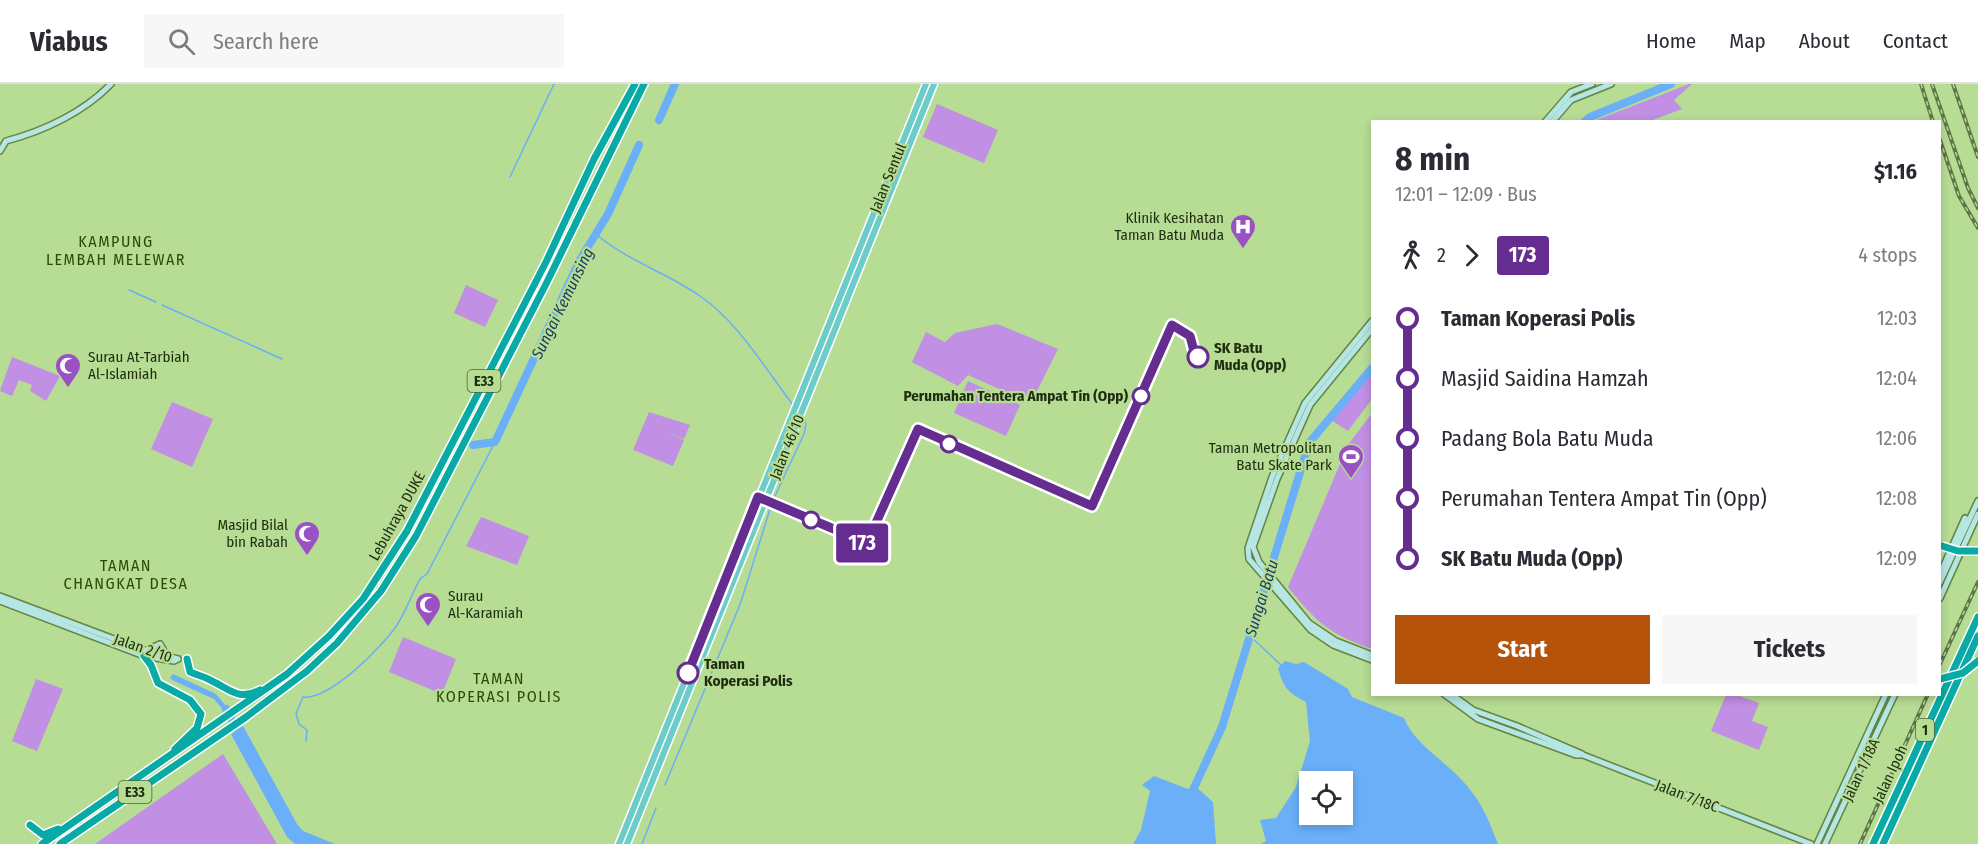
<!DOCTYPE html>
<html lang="en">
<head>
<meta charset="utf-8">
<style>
	body { margin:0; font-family:"Fira Sans Condensed",sans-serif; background:#f7f7f7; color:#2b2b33; height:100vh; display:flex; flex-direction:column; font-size:22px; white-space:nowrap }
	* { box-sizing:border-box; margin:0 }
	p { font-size:20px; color:#7c7c81 }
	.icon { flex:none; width:33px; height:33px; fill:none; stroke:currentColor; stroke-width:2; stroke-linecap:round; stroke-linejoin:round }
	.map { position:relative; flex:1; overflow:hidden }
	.drawer { position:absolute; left:1371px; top:36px; width:570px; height:576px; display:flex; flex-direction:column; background:#fff; border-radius:0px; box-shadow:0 3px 9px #0003 }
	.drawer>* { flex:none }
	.badge { padding:0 12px; border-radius:4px; font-size:21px; line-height:39px }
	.fabs { position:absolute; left:1299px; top:687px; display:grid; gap:12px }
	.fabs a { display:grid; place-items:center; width:54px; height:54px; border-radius:0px; background:#fff; box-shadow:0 3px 9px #0003; font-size:30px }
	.map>.badge { position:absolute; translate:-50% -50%; box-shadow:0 0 0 3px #fff }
	.legs { display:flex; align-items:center; gap:9px; height:66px; padding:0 24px; font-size:20px }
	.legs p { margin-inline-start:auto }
	.headline { display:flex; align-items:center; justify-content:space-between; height:102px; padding:0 24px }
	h1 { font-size:33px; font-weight:700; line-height:45px }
	.primary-button { display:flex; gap:12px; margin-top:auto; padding:12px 24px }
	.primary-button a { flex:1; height:69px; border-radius:0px; background:#b45309; color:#fff; font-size:24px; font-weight:700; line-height:69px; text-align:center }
	.primary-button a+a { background:#f7f7f7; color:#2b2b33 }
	ul { padding:0 24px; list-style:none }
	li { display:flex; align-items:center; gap:21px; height:60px; font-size:22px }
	li i { display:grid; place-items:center; width:9px; height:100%; margin:0 8px; background:currentColor }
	li i::after { content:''; width:15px; height:15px; margin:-8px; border:4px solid; border-radius:50%; background:#fff }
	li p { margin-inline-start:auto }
	li:first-child i { background:linear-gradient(#0000 50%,currentColor 0) }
	li:last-child i { background:linear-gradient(currentColor 50%,#0000 0) }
	header { display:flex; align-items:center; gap:36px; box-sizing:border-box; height:84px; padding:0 30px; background:#fff; border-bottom:2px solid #e1e1e2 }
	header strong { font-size:28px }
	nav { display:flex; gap:33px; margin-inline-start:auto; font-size:21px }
	.search { width:420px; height:54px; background:#f7f7f7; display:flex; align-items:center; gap:15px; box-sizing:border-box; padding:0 21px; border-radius:0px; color:#7c7c81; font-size:22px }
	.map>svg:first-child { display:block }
	.green { fill:#c18fe4 }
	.water { fill:#6aaff7; fill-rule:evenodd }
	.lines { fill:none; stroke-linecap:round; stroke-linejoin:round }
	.stream { stroke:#6aaff7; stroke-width:1.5 }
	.river { stroke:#6aaff7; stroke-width:8 }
	.secondary-casing { stroke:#648541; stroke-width:8 }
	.primary-casing { stroke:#fff; stroke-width:9 }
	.highway-casing { stroke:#fff; stroke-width:10 }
	.secondary { stroke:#b5e6e4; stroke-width:5 }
	.primary { stroke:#6bccc9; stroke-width:6 }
	.highway { stroke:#08aaa5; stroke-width:7 }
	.rail-casing { stroke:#5e7547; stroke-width:4 }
	.rail { stroke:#b7dc94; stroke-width:1.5; stroke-dasharray:4.5; stroke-linecap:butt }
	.highway-bridge-casing { stroke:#fff; stroke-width:10; stroke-linecap:butt }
	.highway-bridge { stroke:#08aaa5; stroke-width:7 }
	.line-1-casing { stroke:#fff; stroke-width:14 }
	.line-1 { stroke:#662d91; stroke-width:9 }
	.stop-1-dot { fill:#fff; stroke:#662d91; stroke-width:3 }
	.labels { text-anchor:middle; stroke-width:4.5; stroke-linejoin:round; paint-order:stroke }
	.shield { fill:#b7dc94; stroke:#4c6138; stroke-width:1.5 }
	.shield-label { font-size:14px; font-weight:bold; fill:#1e2c10 }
	.street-label { font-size:15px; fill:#1e2c10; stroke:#b7dc94 }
	.poi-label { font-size:15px; fill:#1e2c10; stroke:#b7dc94; text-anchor:end }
	.stop-label { font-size:15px; font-weight:bold; fill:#1e2c10; stroke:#b7dc94; text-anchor:start }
	.neighbourhood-label { font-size:16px; letter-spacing:1.5px; fill:#2e4b00; stroke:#b7dc94 }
	.water-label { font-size:16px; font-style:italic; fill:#173b5f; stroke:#b7dc94 }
</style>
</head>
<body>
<header>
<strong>Viabus</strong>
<div class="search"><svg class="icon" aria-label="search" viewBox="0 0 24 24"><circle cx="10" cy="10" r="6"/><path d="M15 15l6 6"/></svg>Search here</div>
<nav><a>Home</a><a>Map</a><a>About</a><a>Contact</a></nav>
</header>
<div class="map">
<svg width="1978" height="760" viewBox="0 0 1978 760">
	<rect width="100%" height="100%" fill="#b7dc94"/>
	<!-- green -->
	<path class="green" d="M1689 0H1692L1674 16 1682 25 1650 37H1594Z
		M937 20 998 46 984 79 923 53Z
		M466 201 498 216 485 243 454 229Z
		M997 240 1058 265 1031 319 968 291 958 302 912 278 926 248 945 258 955 249Z
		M12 273 60 292 46 317 30 307 32 301 19 296 12 312 0 307Z
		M1372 289V315L1348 347 1331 336Z
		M968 297 1020 321 1006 352 954 329Z
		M172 318 213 335 192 383 151 365Z
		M649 328 690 341 684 355 666 348 684 356 673 382 633 366Z
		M1372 329V565C1329 550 1316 538 1288 503L1348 361Z
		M481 433 529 452 517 481 466 462Z
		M403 553 456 575 442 610 389 588Z
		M36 595 63 605 37 667 12 657Z
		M1726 611H1737L1759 619 1752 637 1768 643 1759 666 1711 647Z
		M223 670 277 760H95Z"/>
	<!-- water -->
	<path class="water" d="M1285 577 1296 580 1304 578 1348 605 1352 613 1404 634C1414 659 1442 675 1461 695 1483 720 1486 730 1498 760H1261L1266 757 1260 736 1276 734 1296 703 1310 657 1306 618C1288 608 1284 605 1278 584ZM1310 698H1342V730H1310Z
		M173 590 216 610 229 626 225 628 214 615 174 597 170 594Z
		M243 642 297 740 303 747 335 760H295L287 753 231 650Z
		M1154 692 1188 705 1195 702 1213 718 1216 760H1133L1141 746 1150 707 1142 701Z"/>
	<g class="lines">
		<!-- stream -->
		<path class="stream" d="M510 93 554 0
			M597 151C628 177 667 189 700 212 738 238 765 284 793 321
			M129 206 156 218
			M162 221 282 275
			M775 412 804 350 806 340 802 331
			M1250 552 1281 581
			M306 657 307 646 299 640 296 630 303 613C330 616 382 563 397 541 406 527 412 510 420 495L427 490 495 358
			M665 701 741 518 770 425
			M642 760 656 724"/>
		<!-- river -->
		<path class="river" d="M659 36 675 0
			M1584 38 1590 33 1671 0
			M473 361 495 358 580 176 608 130 639 61
			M226 625 241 654
			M1195 709 1193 706 1222 643 1309 359 1372 284"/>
		<defs>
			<path id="secondary" d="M1545 38 1571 8 1592 0
				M1552 38 1571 16 1611 0
				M0 67 6 57C44 47 84 28 111 0
				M1372 237 1305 319 1272 393 1248 464 1249 475 1311 546 1333 561 1372 576
				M1372 245 1310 321 1277 395 1253 463 1259 478 1309 539 1336 557 1372 571
				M1940 490 1965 434
				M1940 498 1978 417
				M0 512 138 564 178 575
				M1940 514 1978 430
				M0 517 144 572 174 577 178 575
				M147 566 160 560 167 572
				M1444 610 1478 635 1576 671H1583L1811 760
				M1451 610 1473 626 1517 642 1582 670
				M1817 760 1886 610
				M1825 760 1895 610"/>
			<path id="primary" d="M619 760 926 0
				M627 760 934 0"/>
			<path id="highway" d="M144 572 151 581 158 599 190 616 201 630 197 644 175 665
				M187 575 190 588C197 591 205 593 212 597 231 606 239 617 260 606
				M30 741 43 751 58 745
				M42 760 287 590 329 552 363 515 407 447 546 178 594 75 635 0
				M60 760 246 633 307 587 337 559 381 507 416 452 546 200 644 0
				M1873 760 1978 533
				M1883 760 1978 552"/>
		</defs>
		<!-- secondary casing -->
		<use href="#secondary" class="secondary-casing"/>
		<!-- primary casing -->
		<use href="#primary" class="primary-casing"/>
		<!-- highway casing -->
		<use href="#highway" class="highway-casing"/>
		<!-- secondary -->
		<use href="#secondary" class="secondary"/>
		<!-- primary -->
		<use href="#primary" class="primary"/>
		<!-- highway -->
		<use href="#highway" class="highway"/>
		<defs>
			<path id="rail" d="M1921 0 1933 38
				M1932 0 1968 104 1978 124
				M1953 0 1978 73
				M1940 56 1959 112 1978 144
				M1940 580 1978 498
				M1860 760 1928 610"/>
		</defs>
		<!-- rail casing -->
		<use href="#rail" class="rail-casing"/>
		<!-- rail -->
		<use href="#rail" class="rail"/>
		<defs>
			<path id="highway-bridge" d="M1942 462 1958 467H1978
				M1940 595 1963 589 1978 577"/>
		</defs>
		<!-- highway-bridge casing -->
		<use href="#highway-bridge" class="highway-bridge-casing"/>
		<!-- highway-bridge -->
		<use href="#highway-bridge" class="highway-bridge"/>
	</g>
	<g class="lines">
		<defs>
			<path id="line-1" d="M688 589 758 413 867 459 918 345 1092 422 1172 241 1190 252 1194 267 1198 273"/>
		</defs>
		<!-- line-1 casing -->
		<use href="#line-1" class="line-1-casing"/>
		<!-- line-1 -->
		<use href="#line-1" class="line-1"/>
	</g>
	<!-- icons -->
	<defs>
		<symbol id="hospital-pin" viewBox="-11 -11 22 30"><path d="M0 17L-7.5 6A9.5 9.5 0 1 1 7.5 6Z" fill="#9951c4" stroke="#b7dc94"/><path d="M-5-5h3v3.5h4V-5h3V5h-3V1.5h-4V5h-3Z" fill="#fff"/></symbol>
		<symbol id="mosque-pin" viewBox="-11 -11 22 30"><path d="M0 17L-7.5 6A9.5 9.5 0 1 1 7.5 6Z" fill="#9951c4" stroke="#b7dc94"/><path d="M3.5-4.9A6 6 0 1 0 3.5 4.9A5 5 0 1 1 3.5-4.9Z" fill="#fff"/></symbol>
		<symbol id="stadium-pin" viewBox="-11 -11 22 30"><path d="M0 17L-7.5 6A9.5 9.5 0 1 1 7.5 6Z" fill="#9951c4" stroke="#b7dc94"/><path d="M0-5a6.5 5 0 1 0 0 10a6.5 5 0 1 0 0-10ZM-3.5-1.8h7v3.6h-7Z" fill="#fff"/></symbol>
	</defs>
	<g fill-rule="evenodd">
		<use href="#hospital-pin" x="1228" y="128" width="30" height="40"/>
		<use href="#mosque-pin" x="53" y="267" width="30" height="40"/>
		<use href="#stadium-pin" x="1336" y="358" width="30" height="40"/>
		<use href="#mosque-pin" x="292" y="435" width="30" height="40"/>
		<use href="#mosque-pin" x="413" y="506" width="30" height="40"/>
	</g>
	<!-- markers -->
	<g class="stop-1-dot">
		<circle cx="1198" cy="273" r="10"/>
		<circle cx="1141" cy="312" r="8"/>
		<circle cx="949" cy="360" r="8"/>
		<circle cx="811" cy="436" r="8"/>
		<circle cx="688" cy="589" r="10"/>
	</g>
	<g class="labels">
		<!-- shield labels -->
		<g class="shield">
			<rect x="467.5" y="286" width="33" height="22" rx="4.5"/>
			<rect x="1916" y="635" width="18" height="22" rx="4.5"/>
			<rect x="118.5" y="697" width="33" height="22" rx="4.5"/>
		</g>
		<g class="shield-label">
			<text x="484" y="302">E33</text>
			<text x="1925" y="651">1</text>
			<text x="135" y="713">E33</text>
		</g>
		<!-- street labels -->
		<g class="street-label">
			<text transform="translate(888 94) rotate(-68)" y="5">Jalan Sentul</text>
			<text transform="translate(787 363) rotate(-68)" y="5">Jalan 46/10</text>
			<text transform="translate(397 432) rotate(-61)" y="5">Lebuhraya DUKE</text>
			<text transform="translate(143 564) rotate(19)" y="5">Jalan 2/10</text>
			<text transform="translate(1861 686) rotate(-65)" y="5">Jalan 1/18A</text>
			<text transform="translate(1890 690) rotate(-65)" y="5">Jalan Ipoh</text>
			<text transform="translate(1687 712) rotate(21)" y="5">Jalan 7/18C</text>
		</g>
		<!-- poi labels -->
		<g class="poi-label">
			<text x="1224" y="139">Klinik Kesihatan<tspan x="1224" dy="17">Taman Batu Muda</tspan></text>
			<text x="88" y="278" text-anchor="start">Surau At-Tarbiah<tspan x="88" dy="17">Al-Islamiah</tspan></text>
			<text x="1332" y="369">Taman Metropolitan<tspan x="1332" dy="17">Batu Skate Park</tspan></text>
			<text x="288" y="446">Masjid Bilal<tspan x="288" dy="17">bin Rabah</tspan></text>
			<text x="448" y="517" text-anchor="start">Surau<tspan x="448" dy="17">Al-Karamiah</tspan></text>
		</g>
		<!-- stop labels -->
		<g class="stop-label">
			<text x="1214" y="269">SK Batu<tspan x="1214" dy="17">Muda (Opp)</tspan></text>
			<text x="1128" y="317" text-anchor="end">Perumahan Tentera Ampat Tin (Opp)</text>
			<text x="704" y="585">Taman<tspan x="704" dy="17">Koperasi Polis</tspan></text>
		</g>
		<!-- neighbourhood labels -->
		<g class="neighbourhood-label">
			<text x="116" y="163">KAMPUNG<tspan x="116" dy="18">LEMBAH MELEWAR</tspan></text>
			<text x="126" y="487">TAMAN<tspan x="126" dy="18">CHANGKAT DESA</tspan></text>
			<text x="499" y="600">TAMAN<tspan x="499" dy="18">KOPERASI POLIS</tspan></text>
		</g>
		<!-- water labels -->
		<g class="water-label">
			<text transform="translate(562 219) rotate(-64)" y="6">Sungai Kemunsing</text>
			<text transform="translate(1261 514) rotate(-73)" y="6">Sungai Batu</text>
		</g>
	</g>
</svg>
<div class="fabs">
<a><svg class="icon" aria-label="locate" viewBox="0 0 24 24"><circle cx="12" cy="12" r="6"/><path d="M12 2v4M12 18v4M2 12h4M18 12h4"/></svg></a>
</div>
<b class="badge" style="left:862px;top:459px;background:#662d91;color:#fff">173</b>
<section class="drawer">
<div class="headline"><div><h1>8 min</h1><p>12:01 – 12:09 · Bus</p></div><b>$1.16</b></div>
<div class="legs"><svg class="icon" aria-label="walk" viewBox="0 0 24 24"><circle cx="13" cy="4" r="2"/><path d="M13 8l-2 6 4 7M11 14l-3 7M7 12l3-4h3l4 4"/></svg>2<svg class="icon" aria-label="forward" viewBox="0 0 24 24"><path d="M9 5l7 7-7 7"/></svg><b class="badge" style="background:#662d91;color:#fff">173</b><p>4 stops</p></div>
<ul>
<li><i style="color:#662d91"></i><b>Taman Koperasi Polis</b><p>12:03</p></li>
<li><i style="color:#662d91"></i><span>Masjid Saidina Hamzah</span><p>12:04</p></li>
<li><i style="color:#662d91"></i><span>Padang Bola Batu Muda</span><p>12:06</p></li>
<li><i style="color:#662d91"></i><span>Perumahan Tentera Ampat Tin (Opp)</span><p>12:08</p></li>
<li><i style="color:#662d91"></i><b>SK Batu Muda (Opp)</b><p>12:09</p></li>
</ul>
<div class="primary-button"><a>Start</a><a>Tickets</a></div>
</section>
</div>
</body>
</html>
